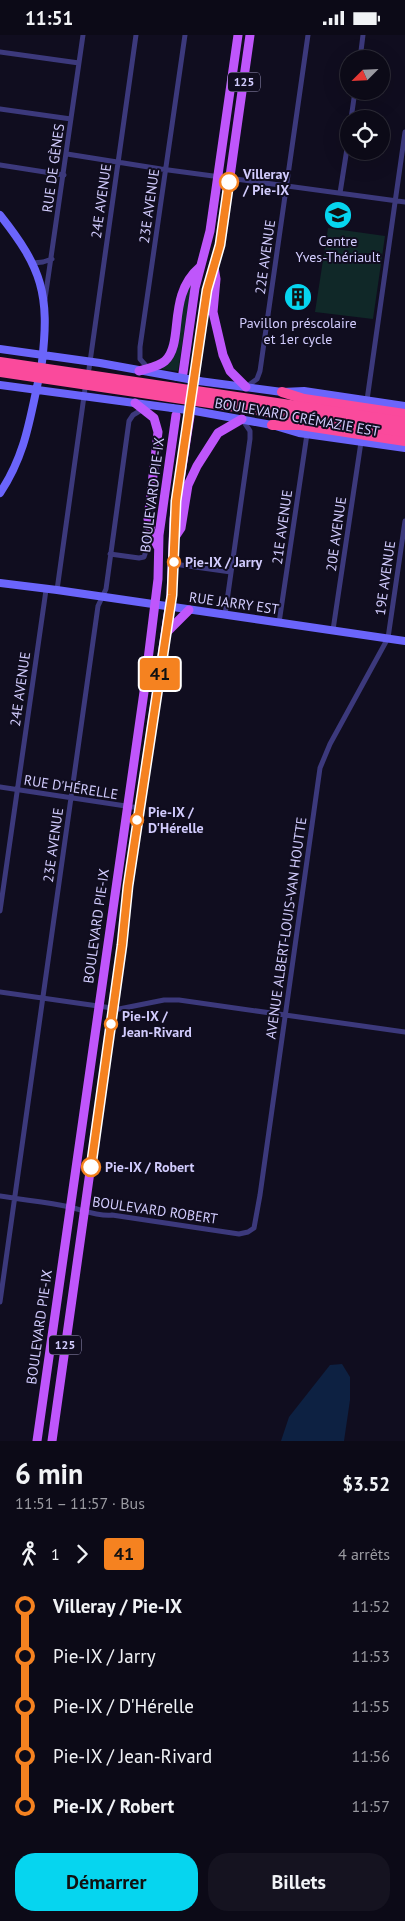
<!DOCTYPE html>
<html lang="fr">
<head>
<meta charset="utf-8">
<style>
	body { margin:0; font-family:"PT Sans",sans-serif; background:#151320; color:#f1f3f6; height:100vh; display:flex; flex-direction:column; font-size:19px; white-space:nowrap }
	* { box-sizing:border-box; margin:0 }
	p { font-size:16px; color:#9a9aa1 }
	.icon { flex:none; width:28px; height:28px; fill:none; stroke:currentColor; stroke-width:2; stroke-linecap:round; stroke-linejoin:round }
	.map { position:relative; height:1406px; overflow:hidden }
	.side { display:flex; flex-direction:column; background:#0c0a17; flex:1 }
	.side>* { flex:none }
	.badge { padding:0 10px; border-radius:4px; font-size:18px; line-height:32px }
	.needle { width:32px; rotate:246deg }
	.buttons { position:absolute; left:340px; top:15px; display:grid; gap:10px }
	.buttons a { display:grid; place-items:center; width:50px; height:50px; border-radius:50%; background:#0c0a17; box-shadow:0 5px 20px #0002,0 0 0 1px #2c2b36; font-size:25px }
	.map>.badge { position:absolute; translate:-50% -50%; box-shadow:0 0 0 2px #fff }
	.legs { display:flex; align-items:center; gap:8px; height:55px; padding:0 15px; font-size:16px }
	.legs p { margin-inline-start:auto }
	.summary { display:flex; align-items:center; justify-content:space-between; height:85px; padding:0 15px }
	h1 { font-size:28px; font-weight:600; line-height:38px }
	.button { display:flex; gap:10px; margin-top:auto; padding:10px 15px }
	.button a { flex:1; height:58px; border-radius:20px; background:#06d5ef; color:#111; font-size:20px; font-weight:600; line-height:58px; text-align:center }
	.button a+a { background:#151320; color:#f1f3f6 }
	ul { padding:0 15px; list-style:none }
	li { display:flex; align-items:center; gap:18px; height:50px; font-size:19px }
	li i { display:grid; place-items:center; width:8px; height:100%; margin:0 6px; background:currentColor }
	li i::after { content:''; width:12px; height:12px; margin:-6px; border:4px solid; border-radius:50%; background:#0c0a17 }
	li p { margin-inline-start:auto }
	li:first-child i { background:linear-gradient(#0000 50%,currentColor 0) }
	li:last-child i { background:linear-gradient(currentColor 50%,#0000 0) }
	.status { display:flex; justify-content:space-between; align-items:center; height:35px; padding:0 25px; background:#0c0a17; direction:ltr }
	.status svg { height:14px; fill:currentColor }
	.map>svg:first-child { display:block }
	.green { fill:#102828 }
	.water { fill:#0d2142 }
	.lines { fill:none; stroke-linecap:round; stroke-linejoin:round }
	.street { stroke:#3c397c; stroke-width:5 }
	.secondary { stroke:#6b65fb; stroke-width:8 }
	.primary { stroke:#bf56fb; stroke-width:9 }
	.highway { stroke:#fa4a9c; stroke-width:10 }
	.secondary-bridge { stroke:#6b65fb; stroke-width:8 }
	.highway-bridge { stroke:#fa4a9c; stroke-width:10 }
	.line-1-casing { stroke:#fff; stroke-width:11 }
	.line-1 { stroke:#f58220; stroke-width:8 }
	.stop-1-dot { fill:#fff; stroke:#f58220; stroke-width:2.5 }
	.labels { text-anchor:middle; stroke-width:4; stroke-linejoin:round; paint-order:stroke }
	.shield { fill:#100d1f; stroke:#9893bb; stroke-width:1 }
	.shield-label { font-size:12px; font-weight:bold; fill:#d2ccfe }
	.street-label { font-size:14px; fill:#d2ccfe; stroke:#100d1f }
	.stop-label { font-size:14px; font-weight:bold; fill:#d2ccfe; stroke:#100d1f; text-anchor:start }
	.poi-label { font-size:14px; fill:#d2ccfe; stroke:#100d1f }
</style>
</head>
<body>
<div class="status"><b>11:51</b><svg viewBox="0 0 49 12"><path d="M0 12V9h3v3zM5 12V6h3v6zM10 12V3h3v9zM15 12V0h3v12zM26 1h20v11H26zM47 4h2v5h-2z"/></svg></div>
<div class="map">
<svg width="405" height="1406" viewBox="0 0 405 1406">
	<rect width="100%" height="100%" fill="#100d1f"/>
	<!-- green -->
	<path class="green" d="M328 193 385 201 373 284 315 277Z
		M192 245 178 336 159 334 162 331 181 269Z"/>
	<!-- water -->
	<path class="water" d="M342 1329 350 1342V1365L344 1406H281L289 1382 330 1330Z"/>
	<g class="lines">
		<!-- street -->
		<path class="street" d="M0 17 79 28
			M360 24 363 0
			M0 74 71 84
			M351 84 355 56
			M67 119 161 134 405 167
			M0 130 64 140
			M340 158 349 101
			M33 228 43 227 52 224
			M45 264 83 0
			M148 333 140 324V312L185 0
			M89 334 136 0
			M246 352 257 344 260 336 308 0
			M367 365 405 97
			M110 519 139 523 144 522 146 516 147 489
			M174 529 231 537
			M57 555 85 354
			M225 580 250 404V396L242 384
			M279 588 307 399
			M333 595 361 407
			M0 752 139 773
			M0 876 46 555
			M0 957 119 974 164 965H179L405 997
			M0 1161C23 1165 47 1167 70 1172 82 1175 101 1182 112 1180L239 1199 248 1197 254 1193 260 1160 320 733 330 709 388 603 405 486
			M0 1267 98 571 106 554 129 386 133 380 143 374"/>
		<!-- secondary -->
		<path class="secondary" d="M0 180C42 233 50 259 42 327
			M0 314 100 328 177 342
			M199 346 282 357 304 356 405 371
			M0 350 172 373
			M195 376 272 390 299 398 405 413
			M0 458C24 422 29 389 38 347
			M0 548 57 555 405 606"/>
		<!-- primary -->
		<path class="primary" d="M214 232 216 244 213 277 223 320 230 336 246 352
			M139 336C148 333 158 332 165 326 185 307 166 261 200 232
			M183 338 195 253 210 196 238 0
			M195 339 207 255 221 205 250 0
			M135 368 154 383 158 397 148 484 152 500 158 512
			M175 502 181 493 188 450 197 431 218 398 242 384
			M166 598 189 575
			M37 1406 144 657 158 544 159 500 176 380
			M52 1406 122 910 128 851 171 560 174 484 190 381"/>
		<!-- highway -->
		<path class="highway" d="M282 357 304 364 405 379
			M272 390H300L405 406"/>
		<!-- secondary-bridge -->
		<path class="secondary-bridge" d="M177 342 199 346
			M172 373 195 376"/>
		<!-- highway-bridge -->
		<path class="highway-bridge" d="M0 327 405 387
			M0 337 405 397"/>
	</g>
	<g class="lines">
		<defs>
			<path id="line-1" d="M91 1132 122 910 128 851 172 560 176 466 207 255 220 210 229 147"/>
		</defs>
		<!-- line-1 casing -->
		<use href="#line-1" class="line-1-casing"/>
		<!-- line-1 -->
		<use href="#line-1" class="line-1"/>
	</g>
	<!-- icons -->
	<defs>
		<symbol id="university-disc" viewBox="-11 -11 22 22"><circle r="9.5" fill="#06d5ef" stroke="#100d1f"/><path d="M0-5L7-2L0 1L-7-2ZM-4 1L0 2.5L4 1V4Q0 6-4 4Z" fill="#111"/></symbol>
		<symbol id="building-disc" viewBox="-11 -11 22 22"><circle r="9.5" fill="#06d5ef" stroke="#100d1f"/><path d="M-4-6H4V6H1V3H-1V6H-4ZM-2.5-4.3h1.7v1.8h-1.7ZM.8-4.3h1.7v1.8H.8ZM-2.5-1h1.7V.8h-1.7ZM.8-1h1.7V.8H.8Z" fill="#111"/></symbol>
	</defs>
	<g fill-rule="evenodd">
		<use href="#university-disc" x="322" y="164" width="32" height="32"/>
		<use href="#building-disc" x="282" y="246" width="32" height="32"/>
	</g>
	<!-- markers -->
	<g class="stop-1-dot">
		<circle cx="229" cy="147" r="9"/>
		<circle cx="174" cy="527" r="6"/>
		<circle cx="137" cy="785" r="6"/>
		<circle cx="111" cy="989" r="6"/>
		<circle cx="91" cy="1132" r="9"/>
	</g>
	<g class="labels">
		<!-- shield labels -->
		<g class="shield">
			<rect x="228" y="37.5" width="32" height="19" rx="4"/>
			<rect x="49" y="1300.5" width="32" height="19" rx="4"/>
		</g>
		<g class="shield-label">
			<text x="244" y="51">125</text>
			<text x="65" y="1314">125</text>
		</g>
		<!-- street labels -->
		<g class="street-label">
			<text transform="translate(53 133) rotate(-82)" y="5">RUE DE GÈNES</text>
			<text transform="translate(101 166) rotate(-82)" y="5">24E AVENUE</text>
			<text transform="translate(149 171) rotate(-82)" y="5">23E AVENUE</text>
			<text transform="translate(265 222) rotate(-82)" y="5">22E AVENUE</text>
			<text transform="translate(297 382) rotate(10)" y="5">BOULEVARD CRÉMAZIE EST</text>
			<text transform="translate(152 460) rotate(-83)" y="5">BOULEVARD PIE-IX</text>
			<text transform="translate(282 492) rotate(-82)" y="5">21E AVENUE</text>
			<text transform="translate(336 499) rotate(-82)" y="5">20E AVENUE</text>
			<text transform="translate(385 543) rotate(-82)" y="5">19E AVENUE</text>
			<text transform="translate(234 568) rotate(8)" y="5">RUE JARRY EST</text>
			<text transform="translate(20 654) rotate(-82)" y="5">24E AVENUE</text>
			<text transform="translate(71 752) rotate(9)" y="5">RUE D'HÉRELLE</text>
			<text transform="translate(53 810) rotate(-82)" y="5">23E AVENUE</text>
			<text transform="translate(96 891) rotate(-82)" y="5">BOULEVARD PIE-IX</text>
			<text transform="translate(286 893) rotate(-82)" y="5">AVENUE ALBERT-LOUIS-VAN HOUTTE</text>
			<text transform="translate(155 1175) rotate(8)" y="5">BOULEVARD ROBERT</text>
			<text transform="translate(39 1292) rotate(-82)" y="5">BOULEVARD PIE-IX</text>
		</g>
		<!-- stop labels -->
		<g class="stop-label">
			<text x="243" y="144">Villeray<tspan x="243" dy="16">/ Pie-IX</tspan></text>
			<text x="185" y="532">Pie-IX / Jarry</text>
			<text x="148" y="782">Pie-IX /<tspan x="148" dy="16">D'Hérelle</tspan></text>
			<text x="122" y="986">Pie-IX /<tspan x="122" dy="16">Jean-Rivard</tspan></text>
			<text x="105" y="1137">Pie-IX / Robert</text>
		</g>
		<!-- poi labels -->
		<g class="poi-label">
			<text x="338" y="211">Centre<tspan x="338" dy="16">Yves-Thériault</tspan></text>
			<text x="298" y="293">Pavillon préscolaire<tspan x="298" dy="16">et 1er cycle</tspan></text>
		</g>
	</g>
</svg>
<div class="buttons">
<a><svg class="needle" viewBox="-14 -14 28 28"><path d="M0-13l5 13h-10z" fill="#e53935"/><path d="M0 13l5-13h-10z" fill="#9a9aa1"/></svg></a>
<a><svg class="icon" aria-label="locate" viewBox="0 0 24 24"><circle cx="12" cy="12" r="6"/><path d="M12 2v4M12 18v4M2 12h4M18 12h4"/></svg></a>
</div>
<b class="badge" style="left:160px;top:639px;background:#f58220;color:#111">41</b>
</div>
<section class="side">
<div class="summary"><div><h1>6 min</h1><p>11:51 – 11:57 · Bus</p></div><b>$3.52</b></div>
<div class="legs"><svg class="icon" aria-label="walk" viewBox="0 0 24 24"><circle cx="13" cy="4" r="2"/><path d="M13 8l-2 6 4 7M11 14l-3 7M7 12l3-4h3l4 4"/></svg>1<svg class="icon" aria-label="forward" viewBox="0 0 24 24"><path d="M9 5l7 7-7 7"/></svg><b class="badge" style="background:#f58220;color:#111">41</b><p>4 arrêts</p></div>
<ul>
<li><i style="color:#f58220"></i><b>Villeray / Pie-IX</b><p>11:52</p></li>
<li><i style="color:#f58220"></i><span>Pie-IX / Jarry</span><p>11:53</p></li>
<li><i style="color:#f58220"></i><span>Pie-IX / D'Hérelle</span><p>11:55</p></li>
<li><i style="color:#f58220"></i><span>Pie-IX / Jean-Rivard</span><p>11:56</p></li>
<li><i style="color:#f58220"></i><b>Pie-IX / Robert</b><p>11:57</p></li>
</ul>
<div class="button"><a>Démarrer</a><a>Billets</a></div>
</section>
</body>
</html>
